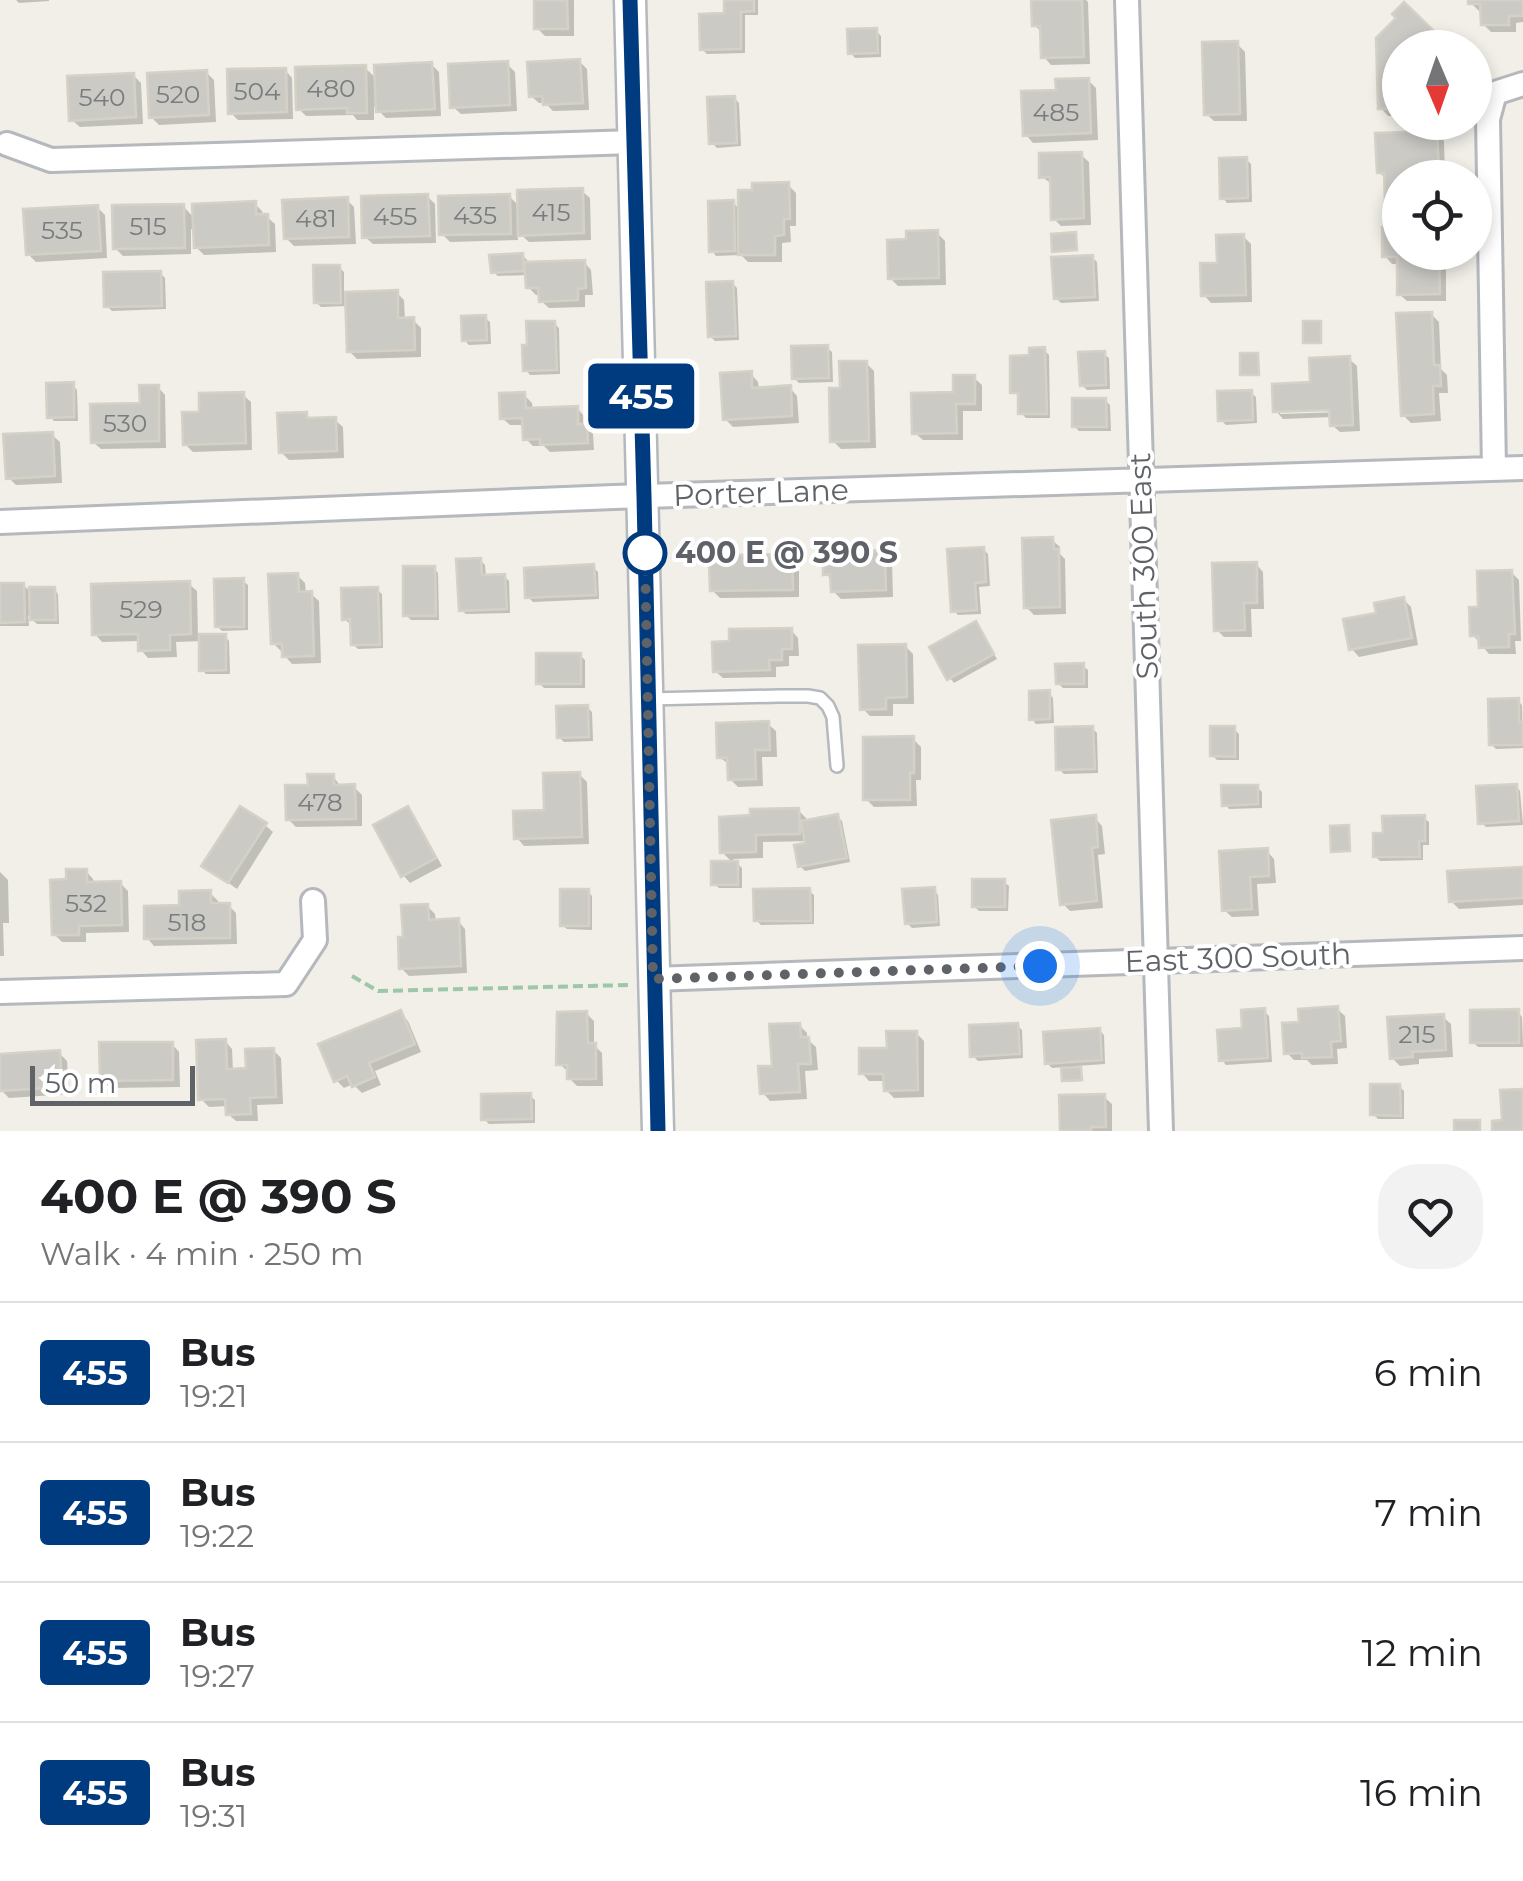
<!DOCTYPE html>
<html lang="en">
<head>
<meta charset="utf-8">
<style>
	body { margin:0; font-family:Montserrat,sans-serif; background:#f2f2f2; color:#202124; height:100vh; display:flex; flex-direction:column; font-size:38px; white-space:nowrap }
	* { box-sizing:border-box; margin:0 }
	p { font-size:32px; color:#757577 }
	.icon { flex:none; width:55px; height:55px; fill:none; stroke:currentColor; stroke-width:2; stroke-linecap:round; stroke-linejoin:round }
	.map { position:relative; height:1131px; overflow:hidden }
	.side { display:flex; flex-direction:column; background:#fff; flex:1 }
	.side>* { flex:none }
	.badge { padding:0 20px; border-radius:8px; font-size:35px; line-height:65px }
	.needle { width:65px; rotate:178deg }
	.buttons { position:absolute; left:1382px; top:30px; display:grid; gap:20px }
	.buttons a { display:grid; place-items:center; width:110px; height:110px; border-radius:50%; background:#fff; box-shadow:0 5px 15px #0003; font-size:50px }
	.scale { position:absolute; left:30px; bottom:25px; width:165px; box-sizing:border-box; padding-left:10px; border:5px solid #5f6368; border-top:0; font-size:28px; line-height:35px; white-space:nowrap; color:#5f6368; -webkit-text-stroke:8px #fff; paint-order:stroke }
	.you { position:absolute; width:50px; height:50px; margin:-25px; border:8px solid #fff; border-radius:50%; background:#1a73e8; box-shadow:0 0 0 15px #1a73e833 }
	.map>.badge { position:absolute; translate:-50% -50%; box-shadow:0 0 0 5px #fff }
	.round { display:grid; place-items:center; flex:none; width:105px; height:105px; border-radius:40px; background:#f2f2f2 }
	.headline { display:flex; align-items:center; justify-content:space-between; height:170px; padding:0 40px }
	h1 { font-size:48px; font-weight:700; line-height:75px }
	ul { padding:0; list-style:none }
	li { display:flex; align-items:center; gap:30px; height:140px; padding:0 40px; border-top:2px solid #e0e0e0 }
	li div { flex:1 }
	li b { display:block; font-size:38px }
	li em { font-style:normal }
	li .badge { min-width:110px; font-weight:700; text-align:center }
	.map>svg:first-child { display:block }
	.shadow { fill:#0003; fill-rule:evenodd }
	.building { fill:#cccac5; stroke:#d6d1c6; stroke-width:2.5 }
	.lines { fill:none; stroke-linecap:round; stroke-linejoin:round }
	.service-casing { stroke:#b5b8bc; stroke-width:16 }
	.minor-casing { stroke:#b5b8bc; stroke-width:28 }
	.tertiary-casing { stroke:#b5b8bc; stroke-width:35 }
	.path { stroke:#9cc7a9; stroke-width:4; stroke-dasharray:10 5; stroke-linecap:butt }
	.service { stroke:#fff; stroke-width:11 }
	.minor { stroke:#fff; stroke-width:22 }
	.tertiary { stroke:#fff; stroke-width:30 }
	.line-casing { stroke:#fff; stroke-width:22 }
	.line { stroke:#003b80; stroke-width:15 }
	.walk { stroke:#5f6368; stroke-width:10; stroke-dasharray:0 18 }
	.stop-dot { fill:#fff; stroke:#003b80; stroke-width:5 }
	.labels { text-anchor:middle; stroke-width:8; stroke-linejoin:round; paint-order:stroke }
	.number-label { font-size:25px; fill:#7a7d7f }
	.street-label { font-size:30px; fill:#5f6368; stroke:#fff }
	.stop-label { font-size:30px; font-weight:bold; fill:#5f6368; stroke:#fff; text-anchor:start }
</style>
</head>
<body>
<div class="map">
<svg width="1523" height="1131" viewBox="0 0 1523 1131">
	<rect width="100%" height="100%" fill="#f1efe8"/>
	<!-- shadow -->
	<path class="shadow" d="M16 0H49V1L19 3Z
		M536 0H574V36H545L537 28Z
		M726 0H758V15H745V53L707 54 702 49 726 16Z
		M1033 0H1086L1088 2 1090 64 1051 65 1044 57 1043 33 1034 25Z
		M1471 0H1523V22L1516 23V32H1491L1483 24V11H1479L1471 3Z
		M1404 5 1440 41 1434 48H1400V116H1388L1381 108 1399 18Z
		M876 31 881 36V57L855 58 851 53Z
		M1237 44 1245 52 1247 121H1214L1206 114Z
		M580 62 587 69 589 110 553 111 545 103H539L531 96Z
		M431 64 439 72 441 116 386 118 374 106V120H357L353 115 306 116 298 108 365 68 377 79Z
		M507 64 515 72 517 111 461 114 453 107Z
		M285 70 292 78 293 119 238 120 231 113Z
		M206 72 214 80 216 122 159 125 151 117Z
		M133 75 141 83 143 124 80 127 72 120Z
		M1088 80 1096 88 1098 140 1033 143 1026 135 1058 92Z
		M734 98 739 103 741 146 717 148 712 143Z
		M1436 133 1444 141 1445 177 1400 178V208L1395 209 1388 201 1386 179 1379 172Z
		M1081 155 1089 162 1091 225 1061 226 1053 218 1052 184 1042 177Z
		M1246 159 1251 164 1252 202 1227 203 1223 198Z
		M788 185 796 193V226H790L791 242 782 243V262H748L741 255 716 256 712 251 733 203 741 210Z
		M582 191 590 198 591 240 529 242 517 231 518 240 450 242 442 234 509 196 520 207Z
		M427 196 435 204 436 243 373 244 365 237Z
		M347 200 354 207 356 244 294 246 286 238Z
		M255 204 262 211 263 217H267L275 224 276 252 204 255 196 247V229H191V254L123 256 115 248 183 206 195 219Z
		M97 207 105 215 107 258 36 262 28 254Z
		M1400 229V252H1446V301H1407L1399 294V264H1392L1385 256Z
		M937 233 945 241 946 285 898 286 890 278 909 242Z
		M1243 236 1251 244 1252 302 1211 303 1204 295 1220 265Z
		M522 255 527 260V264L584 262 591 270 593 295H585V307L549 308 541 301V295H536L528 287V275L498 276 493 272Z
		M1092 257 1097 262 1099 301 1061 303 1056 298Z
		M339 267 344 272V294L397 293 404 300 405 320H413L421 328V357L357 359 349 351 348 306 321 307 316 302Z
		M160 273 165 278 166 309 112 311 107 306Z
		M732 283 737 288 739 340 715 341 710 336Z
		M1431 314 1439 322 1441 369 1447 375 1448 393H1439L1441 421 1411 423 1403 415Z
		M485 318 490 322 491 344 469 345 464 340Z
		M554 323 559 328 560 374 530 375 526 370Z
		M827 348 832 352 833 382 799 383 794 378Z
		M1044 350 1049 355 1050 418H1026L1021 413V397L1013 392 1031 358Z
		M1104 354 1109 358 1110 389 1087 390 1082 385Z
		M1349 359 1357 366 1360 431 1340 432 1332 425V417L1283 419 1276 411ZM1341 407 1342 412 1280 414V409Z
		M866 363 874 371 876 448 841 449 833 441 843 390Z
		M751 374 758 382 759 390 790 388 797 396 799 423 733 427 725 419Z
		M974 378 982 385V411H963V440H923L915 433Z
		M73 385 77 390 78 421H54L50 417Z
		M158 387 165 395 166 448 101 449 93 442 142 406Z
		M1251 393 1256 397 1257 423 1226 425 1221 420Z
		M243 395 251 402 252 450 193 452 185 444 202 414Z
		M524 395 532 403 533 410 577 408 584 416 585 425 593 434 594 450 550 452 544 446H533L526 439 525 425H510L502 418Z
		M1105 400 1110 405 1111 431H1079L1074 426Z
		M306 414 312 420H335L343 427 344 458 289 460 281 452Z
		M52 435 60 442 62 483 16 485 8 477Z
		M1052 540 1060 547V554L1065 559 1066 614 1034 615 1026 607Z
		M983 549 988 554 990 586 979 587 981 614 958 615 953 610Z
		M884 552 892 560 893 597 841 599 833 591V581L826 574Z
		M791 556 799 564V597L720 598 712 590Z
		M480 560 485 565 486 577 504 576 509 581 510 613 466 614 461 610Z
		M1256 564 1263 572 1264 609H1251L1252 637H1224L1217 630Z
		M593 567 598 572 599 599 533 602 528 597Z
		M434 568 438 573 439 620H411L406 615Z
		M1511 572 1519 580 1521 641H1515L1516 654H1489L1473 635 1481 609Z
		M298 576 305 583 306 594H311L319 601 321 663 292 664 285 656 284 651H281L273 643Z
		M243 581 248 585V630L222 631 217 626Z
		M189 584 197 591 198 637 225 636 229 641 230 674H206L202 670 201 641 176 642 177 657 148 658 141 650V641L102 642 95 634Z
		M0 585H23L32 593 54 589 58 594 59 624H37L28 615 29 626H0Z
		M377 590 382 594 383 648 358 649 353 644V623H349L344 619Z
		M1403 599 1411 607 1418 645 1359 657 1352 649 1379 615Z
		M976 624 997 659 954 683 950 678Z
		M791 630 798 638 799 656H789V666L776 667V677L723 678 715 671 732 644Z
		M905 646 913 654 914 704H893V716H870L862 708Z
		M580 655 585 660V688H544L539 683Z
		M1083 666 1088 670V688H1063L1058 683Z
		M1049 693 1053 698 1054 723 1036 724 1032 719Z
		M1518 701 1522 705 1523 748 1496 749 1491 744Z
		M587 707 592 712 593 741 564 742 559 737Z
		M768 724 776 731 777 757H762L763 786 738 787 730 779V765L719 757Z
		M1092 728 1097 733 1098 773 1064 774 1059 769Z
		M1234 729 1239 734V760H1217L1212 755Z
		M913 739 921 747V780H916L917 806 874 807 866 799Z
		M579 774 587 782 589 844 524 846 517 838 546 812Z
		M333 776 341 787H354L362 795V826L296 827 288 819 310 787Z
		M1516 786 1520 791 1523 825 1486 827 1481 822Z
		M1257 787 1262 792V808L1229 809 1225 804Z
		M408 809 415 817 442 866 410 883 403 875Z
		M798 810 806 818V823L837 817 842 821 850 862 805 871 800 866 813 841 763 842V858L733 859 742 868V888H719L714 884 734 864 722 852Z
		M1095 818 1102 826 1105 854 1098 855 1103 908 1070 911 1062 903Z
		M1424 818 1429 822V845H1423V860L1380 861 1375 856 1385 835Z
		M265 825 273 832 237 889 205 866Z
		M1267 851 1274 859 1276 883 1257 884 1259 916 1232 917 1224 910Z
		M1523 869V905L1459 909 1451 901Z
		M86 871 93 879 94 884 120 883 128 891 129 932 86 933V942H62L54 934 69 882Z
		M0 872 8 880 9 923H3L4 956H0Z
		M1004 882 1009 886 1008 911H979L974 906Z
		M934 890 938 895 940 926 912 928 907 923Z
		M588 891 592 896V930L567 929 562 925Z
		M809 891 814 895V924L761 925 756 920Z
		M210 893 218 901V906L228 905 236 913 237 944 154 946 147 938 182 908Z
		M427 906 435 914 436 922 458 921 465 929 467 973 409 976 401 968 405 939Z
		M1337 1009 1345 1016 1347 1048 1337 1049 1338 1064 1312 1065 1307 1060H1294L1286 1052 1301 1024Z
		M1264 1011 1269 1016 1272 1062 1226 1065 1222 1060 1245 1030Z
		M1518 1012 1522 1017 1523 1047H1478L1473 1042Z
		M400 1013 408 1021 421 1052 375 1071 381 1085 362 1093 353 1084 344 1088 336 1080Z
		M586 1013 594 1021V1045L602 1053 603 1086H577L569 1078V1072L559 1064Z
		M1443 1017 1451 1024 1453 1057 1419 1059V1064L1400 1066 1392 1058Z
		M799 1025 807 1033V1039L816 1047 818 1070 805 1071 807 1099 770 1101 763 1093Z
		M1017 1025 1022 1030 1023 1058 978 1061 973 1056Z
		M1099 1030 1104 1035 1105 1064 1076 1066 1082 1071V1081L1066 1082 1063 1067 1052 1068 1047 1063Z
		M916 1033 924 1041V1097L894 1098 886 1090V1081H869L862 1073 889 1050Z
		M225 1041 232 1049 233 1071 249 1070 273 1050 281 1058 283 1104 257 1105 258 1121H236L228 1114V1106L209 1107 201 1099Z
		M172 1044 179 1052 180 1087 110 1088 102 1080Z
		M59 1053 67 1061 69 1094 9 1098 1 1090 0 1056Z
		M1399 1086 1404 1091V1119H1378L1373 1114Z
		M530 1096 535 1100V1123L489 1124 484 1119Z
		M1104 1097 1112 1104V1131H1063Z"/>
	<!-- building -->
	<path class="building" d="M534 0H567L568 29H534Z
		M724 0H754V11L741 12V49L700 50 699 14 724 13Z
		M1031 0H1082L1084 57 1041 58 1040 26H1032Z
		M1468 0H1523V16H1509V25H1481L1480 4H1468Z
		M1404 2 1435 32 1426 41 1430 46 1429 48H1400V109H1378L1376 38 1396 18 1392 14Z
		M877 28 878 53 848 54 847 29Z
		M1238 41 1240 114 1204 115 1202 42Z
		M580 59 583 103 543 105 542 96 529 97 527 62Z
		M508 61 510 105 450 108 448 64Z
		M432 62 435 109 376 112 374 65Z
		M366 65 367 113H347V108L296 110 295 67Z
		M286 68 287 112 228 114 227 69Z
		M207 70 209 115 149 118 147 73Z
		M134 73 136 117 69 121 67 76Z
		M1089 78 1091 133 1023 136 1021 91 1056 90 1055 79Z
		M735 96 737 143 709 144 707 97Z
		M1437 131 1439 170 1427 171 1428 178H1400V201L1385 202 1384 173H1377L1375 133Z
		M1082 152 1084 218 1051 220 1050 177 1039 178V153Z
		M1247 157 1248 198 1220 199 1219 158Z
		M789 182 790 219H784V235L775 236V255H738V190H752V183Z
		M583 188 584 233 518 236 517 190Z
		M428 194 430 236 362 238 361 196Z
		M510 194 511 234 439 235 438 196Z
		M348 197 349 237 284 239 282 200Z
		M734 200 735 251 709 252 708 201Z
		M256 201V214H268L269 245 194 248 192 204Z
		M184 204 185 248 113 249 112 205Z
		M98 205 101 251 26 255 23 209Z
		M1382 227H1400V252H1439L1440 294 1397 295V257H1382Z
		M938 230 939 278 888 279 887 240 906 239V231Z
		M1076 232 1077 250 1052 252 1051 234Z
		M1244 234 1246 295 1201 296 1200 263H1217L1216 235Z
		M523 253 524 271 491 273 489 255Z
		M1093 255 1095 297 1054 299 1051 257Z
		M585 260 586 288 578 289V300L539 302 538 288H526L524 262Z
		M313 265H340L341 303H314Z
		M161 271 162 306 104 307 103 272Z
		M733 281 736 336 708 337 706 282Z
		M398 290V318L414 317 415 350 347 352 345 292Z
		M1432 312 1434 365H1440L1441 386H1433L1434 414 1401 416 1396 313Z
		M486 315 487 340 462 341 461 316Z
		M526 321H555L557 370 523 371 522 345H527Z
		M1303 321H1321V343H1303Z
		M828 345 829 378 792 379 791 346Z
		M1045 347 1047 414H1018V393H1010V356L1029 355V348Z
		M1105 351 1106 385 1080 386 1078 352Z
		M1240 353H1258L1259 375H1240Z
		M1350 356 1353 425 1330 426 1329 410 1273 412 1272 384 1310 382 1309 358Z
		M839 361H867L869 441 830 442 829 388H840Z
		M752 371V388L791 385 792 416 723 420 720 373Z
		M953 375H975V404H956L957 433 912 434 911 393 953 392Z
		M74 382V417L47 418 46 383Z
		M139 385H159V441L91 443 90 404 140 403Z
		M1252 390 1253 420 1218 421 1217 391Z
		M244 392 246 443 183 445 182 412H199V393Z
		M525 392 526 408 578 406V424H587L588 443 540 445V439L523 440 522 418 500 419 499 393Z
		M1072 398H1106L1107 427H1072Z
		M307 412V418L336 417 337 451 279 453 277 413Z
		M53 432 55 476 6 479 3 434Z
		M1053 537 1054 549H1059L1060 607 1024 608 1022 538Z
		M984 547 986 582 975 583 977 610 951 612 947 549Z
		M885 550 886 590 831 592 830 574 823 575V552Z
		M792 554 793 590 710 591 709 563H731L730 555Z
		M481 558 482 575 505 574 507 609 459 611 456 559Z
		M1257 562V603H1244L1245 630 1214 631 1212 563Z
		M594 564 596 595 525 598 524 568Z
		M403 566H435L436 616H403Z
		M1512 570 1515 634H1509V647L1479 648 1478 636H1470L1469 607H1478L1477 571Z
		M298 573 299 592 312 591 314 656 282 657V644H271L268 574Z
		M244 578V627H215L214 579Z
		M190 581 191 634 170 635V650L138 651V634L92 635 91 584Z
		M0 583H24L25 622 0 623Z
		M29 587H55L56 620H30Z
		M378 587 380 645H351L350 619 342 620 341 588Z
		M1404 597 1412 638 1349 650 1343 619 1376 613 1374 603Z
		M976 621 994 654 947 680 929 647Z
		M792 628V649H782V660H769L770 670 713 672 712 642 729 641V629Z
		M199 634H226V670L199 671Z
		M906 644 907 697 886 698V709L860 710 858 645Z
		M536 653H581V684H536Z
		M1084 663V684H1056L1055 664Z
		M1050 690V719L1029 720V691Z
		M1519 698V722H1523V745H1489L1488 699Z
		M588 705 589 737 557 738 556 706Z
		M769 721 770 750H755L756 779 728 780 727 758H717L716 723Z
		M1093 726 1095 769 1056 770 1055 727Z
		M1210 726H1235V757L1210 756Z
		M914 736V773H910V800H863V737Z
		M580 772 582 837 514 839 513 811 544 810 543 773Z
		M307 774H334V785L355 784 356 819 286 820 285 785H308Z
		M1517 784 1519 821 1478 824 1476 786Z
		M1221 785H1258V804L1222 806Z
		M240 806 267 823 228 883 201 866Z
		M408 806 436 858 401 877 373 825Z
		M799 808 800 834 756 835V852L720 853 719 817 750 815V809Z
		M838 814 847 858 798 867 794 845 805 843 801 821Z
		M1096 815 1098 847 1092 848 1097 901 1060 905 1051 820Z
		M1425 815V841H1419L1420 857H1373V833H1383L1382 816Z
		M1349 825 1350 851 1331 852 1330 826Z
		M1268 848 1269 876 1250 877 1252 909 1222 911 1219 851Z
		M711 861H738V885H711Z
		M1523 867V898L1449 902 1447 871Z
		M66 869H87V882L121 881 122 925 79 926V935H52L50 880 66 879Z
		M972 879H1005V907H972Z
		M935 887 937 922 905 924 902 889Z
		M810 888 811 921H754L753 889Z
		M560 889H589V926H560Z
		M211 890V903H230V938L144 939V906L179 905V891Z
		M428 904 429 920 459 918 461 966 399 969 398 937H403L401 905Z
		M1338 1006 1341 1041 1331 1042 1332 1057 1302 1058V1053L1284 1054 1282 1023 1299 1022 1298 1009Z
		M1265 1008 1268 1058 1219 1061 1217 1030 1242 1028 1241 1010Z
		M1519 1009V1043H1470V1010Z
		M401 1010 415 1044 369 1063 375 1077 352 1087 347 1076 334 1082 318 1044Z
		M587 1011 588 1043H596V1079H567V1065H556L557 1012Z
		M1444 1014 1446 1050 1412 1052 1413 1057 1390 1059 1387 1017Z
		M800 1023 801 1037H809L811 1064H798L800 1092 760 1094 758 1066H772L769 1024Z
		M1018 1023 1020 1054 970 1057 969 1025Z
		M1100 1028 1102 1060 1045 1064 1043 1032Z
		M886 1031H917L918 1090 884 1091 883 1074H859V1048H887Z
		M226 1039 227 1069 246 1068 245 1049 274 1048 276 1097 250 1098 251 1114 226 1115 225 1099 198 1100 196 1040Z
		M99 1042H173V1080L100 1081Z
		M60 1050 62 1087 0 1091V1054Z
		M1081 1067 1082 1080 1062 1081 1061 1068Z
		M1370 1084H1400L1401 1116 1370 1115Z
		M1523 1089V1131H1492V1121L1502 1120 1500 1090Z
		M531 1093 532 1119 481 1120V1094Z
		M1105 1094 1106 1127H1091V1131H1060L1059 1095Z
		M1454 1120H1480V1131H1454Z"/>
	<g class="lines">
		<defs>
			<path id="service" d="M648 699 779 696H808L820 698 828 706 833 717 837 766"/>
			<path id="minor" d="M1127 0 1161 1131
				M7 144 51 160 634 142
				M1494 469 1488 119 1495 93 1523 84
				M0 522 614 497 1523 468
				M653 979 1523 948
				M0 992 286 984 315 940 313 901"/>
			<path id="tertiary" d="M630 0 658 1131"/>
		</defs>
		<!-- service casing -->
		<use href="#service" class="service-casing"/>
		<!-- minor casing -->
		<use href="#minor" class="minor-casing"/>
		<!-- tertiary casing -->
		<use href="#tertiary" class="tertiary-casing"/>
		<!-- path -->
		<path class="path" d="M352 976 378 991 629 985"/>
		<!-- service -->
		<use href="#service" class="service"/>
		<!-- minor -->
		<use href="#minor" class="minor"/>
		<!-- tertiary -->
		<use href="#tertiary" class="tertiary"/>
	</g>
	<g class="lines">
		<defs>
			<path id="line" d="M630 0 644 496 658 1131"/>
		</defs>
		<!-- line casing -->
		<use href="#line" class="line-casing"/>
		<!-- line -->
		<use href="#line" class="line"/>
		<!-- walk -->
		<path class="walk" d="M645 553 653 979 1040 966"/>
	</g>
	<!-- markers -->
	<circle class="stop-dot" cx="645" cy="553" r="20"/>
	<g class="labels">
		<!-- number labels -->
		<g class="number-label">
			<text x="331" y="97">480</text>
			<text x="257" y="100">504</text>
			<text x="178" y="103">520</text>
			<text x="102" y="106">540</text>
			<text x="1056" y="121">485</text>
			<text x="551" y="221">415</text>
			<text x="475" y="224">435</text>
			<text x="395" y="225">455</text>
			<text x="316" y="227">481</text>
			<text x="148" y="235">515</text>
			<text x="62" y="239">535</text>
			<text x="125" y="432">530</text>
			<text x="141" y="618">529</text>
			<text x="320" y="811">478</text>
			<text x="86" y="912">532</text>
			<text x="187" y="931">518</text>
			<text x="1417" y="1043">215</text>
		</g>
		<!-- street labels -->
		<g class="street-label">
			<text transform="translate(761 493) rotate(-2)" y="10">Porter Lane</text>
			<text transform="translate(1144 566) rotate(-92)" y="10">South 300 East</text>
			<text transform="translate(1238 958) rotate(-2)" y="10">East 300 South</text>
		</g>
		<!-- stop labels -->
		<g class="stop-label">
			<text x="675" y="563">400 E @ 390 S</text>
		</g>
	</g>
</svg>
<div class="buttons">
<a><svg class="needle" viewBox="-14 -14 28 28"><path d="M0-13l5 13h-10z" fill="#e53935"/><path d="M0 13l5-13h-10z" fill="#757577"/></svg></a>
<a><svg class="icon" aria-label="locate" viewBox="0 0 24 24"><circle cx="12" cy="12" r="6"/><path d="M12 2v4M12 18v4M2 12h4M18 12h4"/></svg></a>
</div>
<div class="scale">50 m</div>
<div class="you" style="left:1040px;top:966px"></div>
<b class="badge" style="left:641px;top:396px;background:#003b80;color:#fff">455</b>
</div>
<section class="side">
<div class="headline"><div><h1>400 E @ 390 S</h1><p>Walk · 4 min · 250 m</p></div><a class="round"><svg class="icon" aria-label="heart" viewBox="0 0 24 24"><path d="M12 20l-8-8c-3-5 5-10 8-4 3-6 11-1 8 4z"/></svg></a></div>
<ul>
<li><span class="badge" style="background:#003b80;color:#fff">455</span><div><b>Bus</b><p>19:21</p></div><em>6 min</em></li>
<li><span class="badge" style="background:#003b80;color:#fff">455</span><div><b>Bus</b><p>19:22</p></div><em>7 min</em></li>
<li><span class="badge" style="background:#003b80;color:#fff">455</span><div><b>Bus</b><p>19:27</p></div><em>12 min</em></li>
<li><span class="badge" style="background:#003b80;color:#fff">455</span><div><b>Bus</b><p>19:31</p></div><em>16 min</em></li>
</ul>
</section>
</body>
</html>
